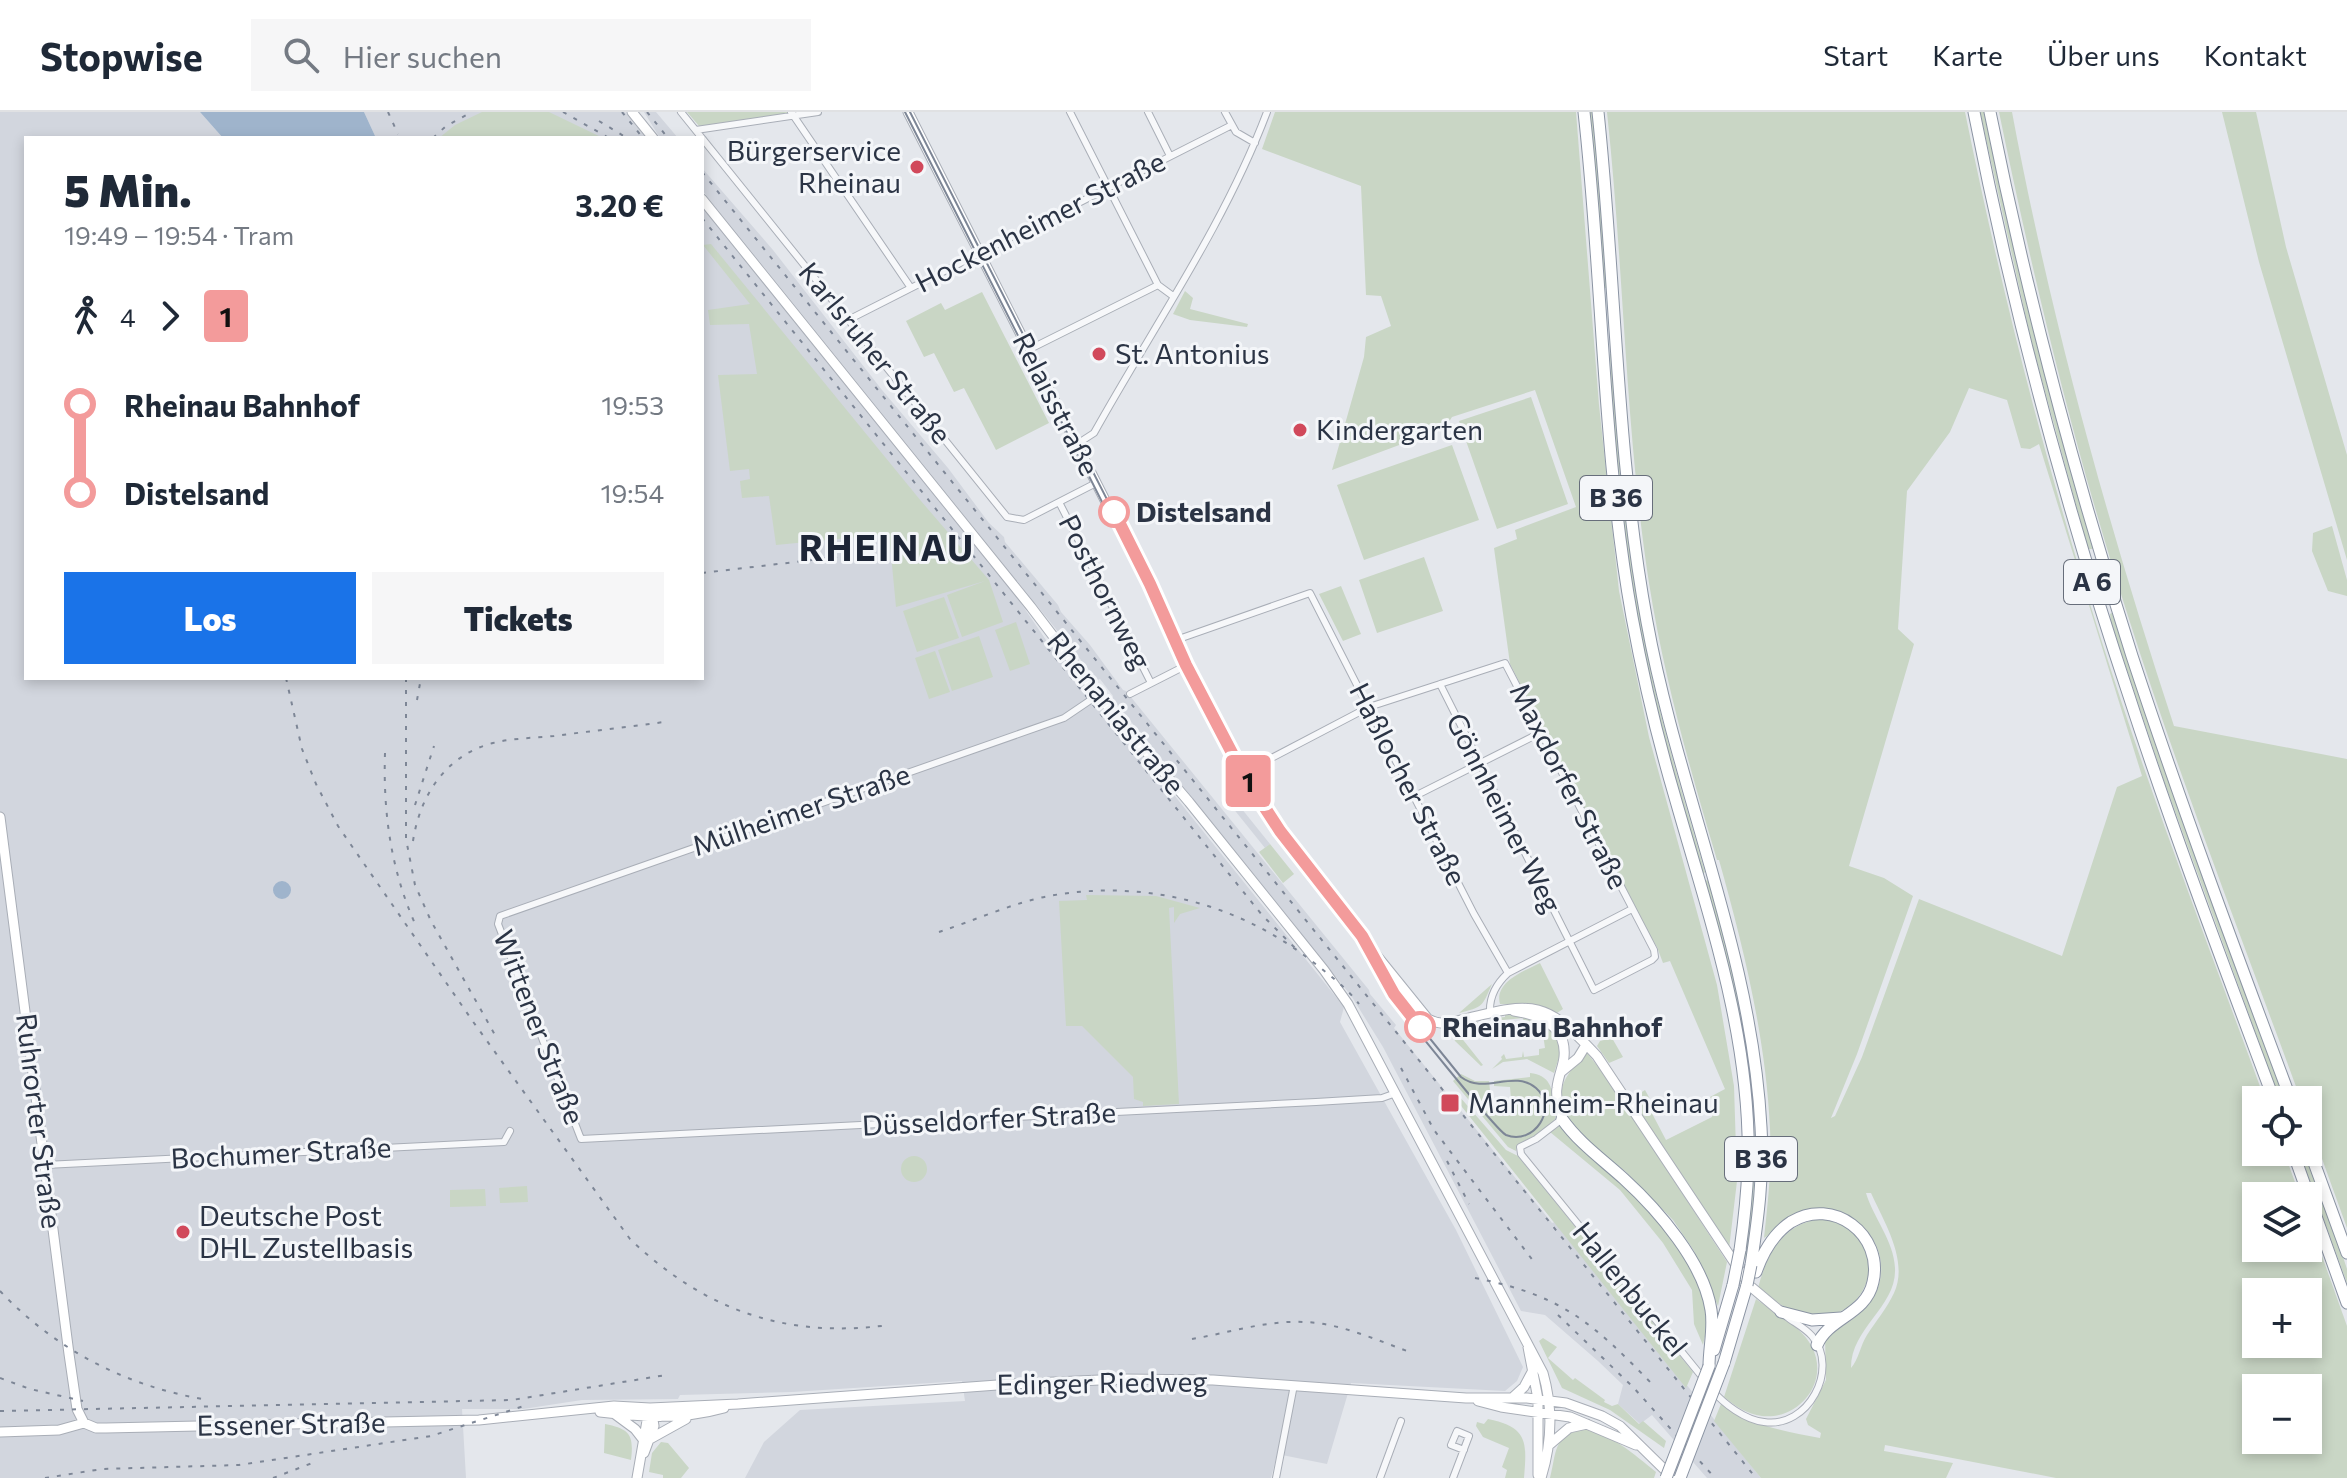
<!DOCTYPE html>
<html lang="de">
<head>
<meta charset="utf-8">
<style>
	body { margin:0; font-family:Commissioner,sans-serif; background:#f6f6f7; color:#1f2937; height:100vh; display:flex; flex-direction:column; font-size:30px; white-space:nowrap }
	* { box-sizing:border-box; margin:0 }
	p { font-size:26px; color:#747a83 }
	.icon { flex:none; width:44px; height:44px; fill:none; stroke:currentColor; stroke-width:2; stroke-linecap:round; stroke-linejoin:round }
	.map { position:relative; flex:1; overflow:hidden }
	.sheet { position:absolute; left:24px; top:24px; width:680px; height:544px; display:flex; flex-direction:column; background:#fff; border-radius:0px; box-shadow:0 4px 12px #0003 }
	.sheet>* { flex:none }
	.badge { padding:0 16px; border-radius:6px; font-size:28px; line-height:52px }
	.tools { position:absolute; left:2242px; top:974px; display:grid; gap:16px }
	.tools a { display:grid; place-items:center; width:80px; height:80px; border-radius:0px; background:#fff; box-shadow:0 4px 12px #0003; font-size:40px }
	.map>.badge { position:absolute; translate:-50% -50%; box-shadow:0 0 0 4px #fff }
	.legs { display:flex; align-items:center; gap:12px; height:88px; padding:0 40px; font-size:26px }
	.legs p { margin-inline-start:auto }
	.summary { display:flex; align-items:center; justify-content:space-between; height:136px; padding:0 40px }
	h1 { font-size:44px; font-weight:800; line-height:60px }
	.action { display:flex; gap:16px; margin-top:auto; padding:16px 40px }
	.action a { flex:1; height:92px; border-radius:0px; background:#1a73e8; color:#fff; font-size:32px; font-weight:800; line-height:92px; text-align:center }
	.action a+a { background:#f6f6f7; color:#1f2937 }
	ul { padding:0 40px; list-style:none }
	li { display:flex; align-items:center; gap:28px; height:88px; font-size:30px }
	li i { display:grid; place-items:center; width:12px; height:100%; margin:0 10px; background:currentColor }
	li i::after { content:''; width:20px; height:20px; margin:-10px; border:6px solid; border-radius:50%; background:#fff }
	li p { margin-inline-start:auto }
	li:first-child i { background:linear-gradient(#0000 50%,currentColor 0) }
	li:last-child i { background:linear-gradient(currentColor 50%,#0000 0) }
	header { display:flex; align-items:center; gap:48px; box-sizing:border-box; height:112px; padding:0 40px; background:#fff; border-bottom:2px solid #e0e1e3 }
	header strong { font-size:38px }
	nav { display:flex; gap:44px; margin-inline-start:auto; font-size:28px }
	.search { width:560px; height:72px; background:#f6f6f7; display:flex; align-items:center; gap:20px; box-sizing:border-box; padding:0 28px; border-radius:0px; color:#747a83; font-size:30px }
	.map>svg:first-child { display:block }
	.built { fill:#d2d6de }
	.green { fill:#c9d6c5; fill-rule:evenodd }
	.water { fill:#9fb4cc }
	.lines { fill:none; stroke-linecap:round; stroke-linejoin:round }
	.street-casing { stroke:#a9aeb7; stroke-width:8 }
	.secondary-casing { stroke:#a9aeb7; stroke-width:11 }
	.highway-casing { stroke:#8b94a3; stroke-width:13 }
	.street { stroke:#f7f8fa; stroke-width:6 }
	.secondary { stroke:#fff; stroke-width:9 }
	.highway { stroke:#fff; stroke-width:11 }
	.tram { stroke:#7d8696; stroke-width:2 }
	.rail { stroke:#7d8696; stroke-width:2; stroke-dasharray:4 8; stroke-linecap:butt }
	.highway-bridge-casing { stroke:#8b94a3; stroke-width:13; stroke-linecap:butt }
	.highway-bridge { stroke:#fff; stroke-width:11 }
	.line-1-casing { stroke:#fff; stroke-width:18 }
	.line-1 { stroke:#f39b9b; stroke-width:12 }
	.poi-dot { fill:#d1495b; stroke:#f4f6f9; stroke-width:3 }
	.stop-1-dot { fill:#fff; stroke:#f39b9b; stroke-width:4 }
	.labels { text-anchor:middle; stroke-width:6; stroke-linejoin:round; paint-order:stroke }
	.shield { fill:#f4f6f9; stroke:#676e7b; stroke-width:2 }
	.shield-label { font-size:26px; font-weight:bold; fill:#2b3445 }
	.poi-label { font-size:28px; fill:#2b3445; stroke:#f4f6f9; text-anchor:start }
	.street-label { font-size:28px; fill:#2b3445; stroke:#f4f6f9 }
	.stop-label { font-size:28px; font-weight:bold; fill:#2b3445; stroke:#f4f6f9; text-anchor:start }
	.district-label { font-size:36px; font-weight:bold; letter-spacing:2px; fill:#1d2536; stroke:#f4f6f9 }
</style>
</head>
<body>
<header>
<strong>Stopwise</strong>
<div class="search"><svg class="icon" aria-label="search" viewBox="0 0 24 24"><circle cx="10" cy="10" r="6"/><path d="M15 15l6 6"/></svg>Hier suchen</div>
<nav><a>Start</a><a>Karte</a><a>Über uns</a><a>Kontakt</a></nav>
</header>
<div class="map">
<svg width="2347" height="1366" viewBox="0 0 2347 1366">
	<rect width="100%" height="100%" fill="#e4e7ec"/>
	<!-- built -->
	<path class="built" d="M0 0H200L223 26H26V566H702V95L1016 484 1046 528 1102 593 1344 895 1340 910 1456 1118 1523 1255 1517 1269 1505 1279 1351 1271 1327 1352 1277 1342 1271 1366H745L764 1330 800 1298 965 1289 962 1269 792 1280 680 1283 678 1287 582 1288 523 1297H462L466 1366H0Z
		M364 0H625L646 26H376Z
		M644 0H656L678 26H660Z
		M702 56 773 138 882 278 948 356 989 411 1004 425 1005 430 1058 493 1061 500 1090 533 1123 578 1126 579 1369 878 1370 882 1396 913 1394 916 1552 1111 1555 1110 1571 1128 1761 1366H1707L1652 1303 1640 1312 1618 1292 1623 1273 1598 1249 1545 1203 1521 1199 1383 935 1352 885 1112 586 1113 584 1100 567 1097 568 702 78Z
		M1229 681 1270 732 1265 736 1224 685Z"/>
	<!-- green -->
	<path class="green" d="M482 0H549L603 26H439L455 13Z
		M687 0H791L794 4 699 14Z
		M1275 0H1576L1599 293 1619 479 1649 625 1717 873 1734 974 1737 1069 1729 1137 1631 987 1645 978 1650 987 1646 990 1666 1028 1712 1005 1714 991 1710 985 1725 977 1670 849 1663 851 1657 835 1628 787 1510 552 1494 436 1517 427 1515 418 1576 395 1535 278 1452 305 1445 316 1332 358 1364 245 1366 225 1391 214 1381 184 1366 183 1361 74 1262 37Z
		M1590 0H1593L1607 176H1604Z
		M1607 0H1965C2001 178 2046 354 2101 527 2150 682 2209 835 2265 988H2256V1040H2284L2300 1084H2256V1136H2308V1105L2347 1214V1366H2056L1885 1333 1884 1339 1953 1351 1946 1366H1761L1714 1309 1721 1292C1751 1314 1785 1319 1820 1326L1821 1321 1808 1313 1806 1307 1826 1268 1825 1225C1842 1214 1862 1204 1873 1186 1902 1136 1849 1081 1798 1101 1784 1106 1775 1120 1764 1126 1768 1090 1772 1053 1770 1017 1766 926 1743 833 1719 748H1717C1690 657 1664 566 1649 471 1625 316 1624 157 1607 0ZM1969 276 2007 288 2021 336 2030 337 2039 332 2142 664 2117 675 2062 844 1919 787 1862 945 1835 1004 1831 1006 1857 942 1913 784 1884 766 1849 754 1914 532 1898 517 1907 379 1950 320ZM1866 1081H1871C1884 1110 1909 1149 1894 1181 1887 1196 1876 1209 1867 1223 1860 1234 1859 1247 1851 1256 1851 1215 1897 1195 1895 1156 1894 1129 1873 1105 1866 1081ZM2256 1180H2308V1232H2256ZM2256 1276H2308V1328H2256Z
		M1980 0H1984L2018 155 2093 437H2088L2031 228Z
		M1999 0H2012C2051 208 2108 413 2174 614L2347 647V1116L2308 1008V988H2301C2242 827 2180 667 2128 504 2075 339 2034 170 1999 0Z
		M2222 0H2256L2286 135 2347 343V448L2259 150Z
		M711 132 921 389 989 468 1003 510 962 525 947 483 985 469 896 495 889 422 776 433 769 384 742 386 740 369 750 367 749 357 730 359 718 263 757 262 749 212 710 213 708 198 750 192 703 133Z
		M1185 179 1193 186 1190 197 1248 212 1247 215 1190 208 1173 202Z
		M982 180 1049 311 996 338 964 276 954 280 934 241 924 245 906 209 941 191 945 198Z
		M1610 242H1612C1621 332 1627 424 1642 513 1656 597 1682 679 1705 760L1703 762C1689 713 1672 664 1661 615 1631 493 1614 367 1610 242Z
		M1531 285 1568 392 1497 417 1459 309Z
		M1452 333 1479 408 1364 448 1337 373Z
		M2332 414 2347 468V484L2328 479 2312 439 2313 421Z
		M1424 445 1443 499 1377 521 1359 468Z
		M1341 474 1361 522 1343 529 1319 482Z
		M944 485 959 526 917 540 903 499Z
		M2113 500 2186 719 2285 988H2280L2164 669 2111 510 2110 502Z
		M1016 510 1030 552 1010 559 995 518Z
		M979 524 993 565 952 579 938 538Z
		M935 539 950 580 929 587 915 546Z
		M1270 732 1294 762 1283 771 1259 740Z
		M1708 768C1746 896 1767 1013 1747 1147L1744 1144 1753 1021 1705 769Z
		M1086 783 1156 784 1200 796 1180 802 1174 811V795L1169 796 1179 992 1143 994V990L1134 987 1133 965 1082 914H1066L1059 789 1087 788Z
		M1540 851 1563 897 1557 901 1532 893 1500 892C1494 870 1524 859 1540 851Z
		M1492 872C1482 895 1483 895 1459 901Z
		M1505 902 1526 904 1554 918 1561 939 1554 961 1527 947 1503 950 1492 957 1502 947 1501 945 1504 942 1506 947 1522 945 1523 939 1524 945 1539 943V937L1545 936 1542 915H1537L1531 910 1524 911 1523 906 1493 909 1494 906 1505 905Z
		M1476 909 1482 913 1476 918 1470 912 1471 915 1460 924 1483 953 1481 954 1455 929 1450 919 1452 915Z
		M1612 926 1623 945 1609 951 1597 934 1600 929Z
		M1587 941 1607 966 1727 1150 1718 1194 1694 1139 1673 1108 1625 1059 1577 1023 1565 1007 1567 1002C1553 976 1568 960 1587 941Z
		M1530 961C1550 963 1552 976 1555 993 1555 997 1557 1003 1555 1007 1549 1019 1528 1026 1517 1033L1516 1039 1508 1035 1453 969 1461 962 1475 969H1489L1491 988 1483 995 1486 999 1500 988 1511 987 1510 975 1494 974V969L1530 965Z
		M1459 984 1506 1038 1518 1044 1693 1260 1686 1276 1454 985Z
		M1560 1013C1608 1056 1700 1135 1708 1202 1709 1212 1705 1223 1703 1233L1694 1212 1692 1178 1663 1131 1620 1078 1550 1020Z
		M2299 1040H2304L2342 1142 2347 1157V1171Z
		M901 1057a13 13 0 1 1 26 0a13 13 0 1 1-26 0Z
		M527 1074 528 1090 500 1091 499 1076Z
		M485 1077 486 1094 450 1095V1078Z
		M1821 1107C1916 1121 1857 1263 1758 1176 1767 1142 1783 1111 1821 1107Z
		M1756 1187C1774 1201 1802 1214 1812 1235 1830 1270 1799 1308 1762 1304 1747 1302 1735 1294 1724 1285Z
		M1543 1226 1557 1235 1548 1246 1573 1268 1575 1266 1605 1288 1604 1290 1612 1294 1618 1292 1639 1312 1643 1309 1666 1329 1664 1336 1610 1298 1562 1276 1539 1229Z
		M1488 1307C1528 1315 1527 1330 1524 1366H1505L1507 1358 1502 1355 1509 1336 1483 1325 1476 1314 1477 1310 1484 1312Z
		M605 1312C630 1317 634 1323 631 1348L604 1341Z
		M1583 1316C1611 1322 1634 1342 1656 1360L1654 1366H1550C1557 1339 1552 1326 1583 1316Z
		M661 1330 668 1331 689 1356 681 1366H663V1363L649 1360 652 1341Z"/>
	<!-- water -->
	<path class="water" d="M200 0H364L376 26H223Z
		M273 778a9 9 0 1 1 18 0a9 9 0 1 1-18 0Z"/>
	<g class="lines">
		<defs>
			<path id="street" d="M681 0 1007 405 1024 408 1096 371
				M791 0 911 176
				M1070 0 1158 173 1173 184
				M1148 0 1170 44
				M1225 0 1236 20 1255 31
				M696 18 818 0
				M848 208 1232 13
				M1028 238 1158 173
				M1077 332 1094 321C1153 215 1224 114 1267 0
				M1059 390 1151 571
				M1173 529 1310 481 1474 802 1508 861
				M1130 582 1185 554
				M1098 583 1064 606 500 804 498 812 581 1027 1316 990 1382 986 1396 981
				M1241 662 1369 595 1505 551 1654 838 1655 845 1652 848 1594 878 1440 572
				M1415 684 1542 620
				M1490 901C1489 884 1496 872 1508 861L1632 797
				M1562 1007 1536 1027 1520 1035 1521 1042 1703 1266
				M45 1053 504 1030 510 1019
				M1712 1278C1724 1292 1745 1308 1764 1310 1808 1317 1840 1257 1812 1224 1805 1216 1795 1211 1787 1205
				M1276 1366 1294 1273
				M1380 1366 1401 1309
				M1453 1366 1469 1324 1457 1319 1451 1333 1464 1338"/>
			<path id="secondary" d="M632 0 653 26
				M908 0 1148 473 1178 542 1231 645 1293 740 1428 907C1441 914 1451 911 1465 907 1535 889 1546 889 1597 944L1750 1174 1781 1200
				M702 87 1031 495 1098 583 1189 690 1324 858 1348 892 1543 1261C1553 1296 1552 1331 1541 1366
				M0 705 69 1242 77 1297 84 1311
				M1365 834 1380 860 1401 875
				M1514 899C1540 903 1567 914 1564 945 1563 955 1558 965 1557 976 1555 987 1560 996 1562 1007
				M1561 960 1578 946 1586 933
				M1528 1235 1538 1287V1363
				M1512 1286 1524 1275 1532 1260
				M1478 1289 1501 1295 1570 1305 1636 1333
				M600 1300C643 1305 681 1308 724 1296
				M616 1303 635 1317 642 1326
				M0 1320 59 1318 84 1311 96 1316H106L479 1308 614 1294 650 1296 738 1292 1011 1272 1122 1267 1213 1268 1466 1286H1527L1566 1291 1602 1304 1620 1314 1673 1366
				M650 1327 686 1307
				M1549 1333 1569 1316 1587 1312
				M644 1341 654 1314 652 1302
				M637 1366 648 1303"/>
			<path id="highway" d="M1584 0C1603 168 1602 339 1632 505 1643 565 1657 624 1674 682 1708 802 1752 926 1748 1054 1747 1082 1744 1110 1740 1138
				M1598 0C1616 170 1616 342 1647 510 1678 680 1752 841 1761 1015 1764 1062 1758 1107 1751 1153
				M1974 0C2013 198 2065 393 2129 584 2173 720 2224 854 2274 988
				M1990 0C2027 184 2075 365 2132 544 2181 693 2236 841 2291 988
				M1562 1007C1579 1031 1602 1047 1624 1067 1658 1098 1704 1151 1711 1198 1714 1216 1709 1236 1709 1254
				M2308 1034 2347 1141
				M2293 1040 2347 1191
				M1756 1160C1763 1140 1773 1122 1791 1110 1833 1084 1884 1123 1873 1170 1866 1203 1829 1205 1817 1233
				M1781 1200 1812 1208 1841 1206
				M1714 1238 1733 1173
				M1724 1251 1747 1173"/>
		</defs>
		<!-- street casing -->
		<use href="#street" class="street-casing"/>
		<!-- secondary casing -->
		<use href="#secondary" class="secondary-casing"/>
		<!-- highway casing -->
		<use href="#highway" class="highway-casing"/>
		<!-- street -->
		<use href="#street" class="street"/>
		<!-- secondary -->
		<use href="#secondary" class="secondary"/>
		<!-- highway -->
		<use href="#highway" class="highway"/>
		<!-- tram -->
		<path class="tram" d="M905 0 1240 663C1256 689 1272 714 1290 739 1312 768 1337 795 1358 824 1371 843 1379 863 1390 883 1400 898 1496 1018 1506 1023 1534 1034 1559 996 1536 976 1514 957 1484 983 1461 965L1394 882 1362 824 1280 719 1232 644 1186 553 1150 472 910 0"/>
		<!-- rail -->
		<path class="rail" d="M388 0 398 22
			M563 0 609 26
			M622 0 643 26
			M647 0 668 26
			M599 9 627 26
			M433 26 446 14 472 0
			M702 60 1756 1366
			M702 106 1262 803 1297 838
			M702 461 888 439
			M286 566 302 637 316 672 338 714 474 911 630 1127C704 1198 786 1227 889 1213
			M406 566V727L415 773 431 809 495 923
			M417 588 421 566
			M385 641C383 701 391 760 417 816
			M415 693 434 634
			M413 729C420 683 446 643 493 631 513 626 535 626 554 624 591 619 628 615 664 610
			M939 820C973 809 1015 790 1049 784 1141 767 1235 790 1309 847 1327 861 1345 874 1359 892
			M1401 956 1434 1018 1534 1150
			M1447 1049 1469 1092
			M1475 1166C1562 1183 1593 1211 1653 1273
			M0 1179C55 1237 124 1273 202 1287
			M1558 1203 1633 1275 1715 1366
			M1192 1227C1228 1221 1267 1208 1304 1210 1339 1211 1374 1227 1407 1239
			M0 1266 30 1277 83 1289
			M0 1299 512 1288 666 1263
			M45 1366 102 1357 239 1353 431 1324 524 1294
			M273 1366 315 1350"/>
		<defs>
			<path id="highway-bridge" d="M1733 1173 1740 1138
				M1747 1173 1751 1153
				M1666 1366 1709 1254
				M1680 1366 1724 1251"/>
		</defs>
		<!-- highway-bridge casing -->
		<use href="#highway-bridge" class="highway-bridge-casing"/>
		<!-- highway-bridge -->
		<use href="#highway-bridge" class="highway-bridge"/>
	</g>
	<g class="lines">
		<defs>
			<path id="line-1" d="M1114 400 1150 472 1186 553 1243 662 1280 719 1362 824 1394 882 1420 915"/>
		</defs>
		<!-- line-1 casing -->
		<use href="#line-1" class="line-1-casing"/>
		<!-- line-1 -->
		<use href="#line-1" class="line-1"/>
	</g>
	<!-- markers -->
	<g class="poi-dot">
		<circle cx="917" cy="55" r="8"/>
		<circle cx="1099" cy="242" r="8"/>
		<circle cx="1300" cy="318" r="8"/>
		<rect x="1440" y="981" width="20" height="20" rx="4"/>
		<circle cx="183" cy="1120" r="8"/>
	</g>
	<g class="stop-1-dot">
		<circle cx="1114" cy="400" r="14"/>
		<circle cx="1420" cy="915" r="14"/>
	</g>
	<g class="labels">
		<!-- shield labels -->
		<g class="shield">
			<rect x="1580" y="364" width="72" height="44" rx="6"/>
			<rect x="2064" y="448" width="56" height="44" rx="6"/>
			<rect x="1725" y="1025" width="72" height="44" rx="6"/>
		</g>
		<g class="shield-label">
			<text x="1616" y="395">B 36</text>
			<text x="2092" y="479">A 6</text>
			<text x="1761" y="1056">B 36</text>
		</g>
		<!-- poi labels -->
		<g class="poi-label">
			<text x="901" y="49" text-anchor="end">Bürgerservice<tspan x="901" dy="32">Rheinau</tspan></text>
			<text x="1115" y="252">St. Antonius</text>
			<text x="1316" y="328">Kindergarten</text>
			<text x="1468" y="1001">Mannheim-Rheinau</text>
			<text x="199" y="1114">Deutsche Post<tspan x="199" dy="32">DHL Zustellbasis</tspan></text>
		</g>
		<!-- street labels -->
		<g class="street-label">
			<text transform="translate(1040 110) rotate(-27)" y="10">Hockenheimer Straße</text>
			<text transform="translate(875 241) rotate(51)" y="10">Karlsruher Straße</text>
			<text transform="translate(1056 292) rotate(63)" y="10">Relaisstraße</text>
			<text transform="translate(1105 480) rotate(63)" y="10">Posthornweg</text>
			<text transform="translate(1116 601) rotate(51)" y="10">Rhenaniastraße</text>
			<text transform="translate(1408 672) rotate(63)" y="10">Haßlocher Straße</text>
			<text transform="translate(1569 674) rotate(63)" y="10">Maxdorfer Straße</text>
			<text transform="translate(801 698) rotate(-19)" y="10">Mülheimer Straße</text>
			<text transform="translate(1504 701) rotate(63)" y="10">Gönnheimer Weg</text>
			<text transform="translate(539 915) rotate(69)" y="10">Wittener Straße</text>
			<text transform="translate(989 1007) rotate(-3)" y="10">Düsseldorfer Straße</text>
			<text transform="translate(39 1009) rotate(83)" y="10">Ruhrorter Straße</text>
			<text transform="translate(281 1041) rotate(-3)" y="10">Bochumer Straße</text>
			<text transform="translate(1630 1177) rotate(51)" y="10">Hallenbuckel</text>
			<text transform="translate(1102 1271) rotate(-1)" y="10">Edinger Riedweg</text>
			<text transform="translate(291 1312) rotate(-1)" y="10">Essener Straße</text>
		</g>
		<!-- stop labels -->
		<g class="stop-label">
			<text x="1136" y="410">Distelsand</text>
			<text x="1442" y="925">Rheinau Bahnhof</text>
		</g>
		<!-- district labels -->
		<g class="district-label">
			<text x="887" y="449">RHEINAU</text>
		</g>
	</g>
</svg>
<div class="tools">
<a><svg class="icon" aria-label="locate" viewBox="0 0 24 24"><circle cx="12" cy="12" r="6"/><path d="M12 2v4M12 18v4M2 12h4M18 12h4"/></svg></a>
<a><svg class="icon" aria-label="layers" viewBox="0 0 24 24"><path d="M12 4l9 5-9 5-9-5zM3 14l9 5 9-5"/></svg></a>
<a>+</a>
<a>−</a>
</div>
<b class="badge" style="left:1248px;top:669px;background:#f39b9b;color:#111">1</b>
<section class="sheet">
<div class="summary"><div><h1>5 Min.</h1><p>19:49 – 19:54 · Tram</p></div><b>3.20 €</b></div>
<div class="legs"><svg class="icon" aria-label="walk" viewBox="0 0 24 24"><circle cx="13" cy="4" r="2"/><path d="M13 8l-2 6 4 7M11 14l-3 7M7 12l3-4h3l4 4"/></svg>4<svg class="icon" aria-label="forward" viewBox="0 0 24 24"><path d="M9 5l7 7-7 7"/></svg><b class="badge" style="background:#f39b9b;color:#111">1</b></div>
<ul>
<li><i style="color:#f39b9b"></i><b>Rheinau Bahnhof</b><p>19:53</p></li>
<li><i style="color:#f39b9b"></i><b>Distelsand</b><p>19:54</p></li>
</ul>
<div class="action"><a>Los</a><a>Tickets</a></div>
</section>
</div>
</body>
</html>
